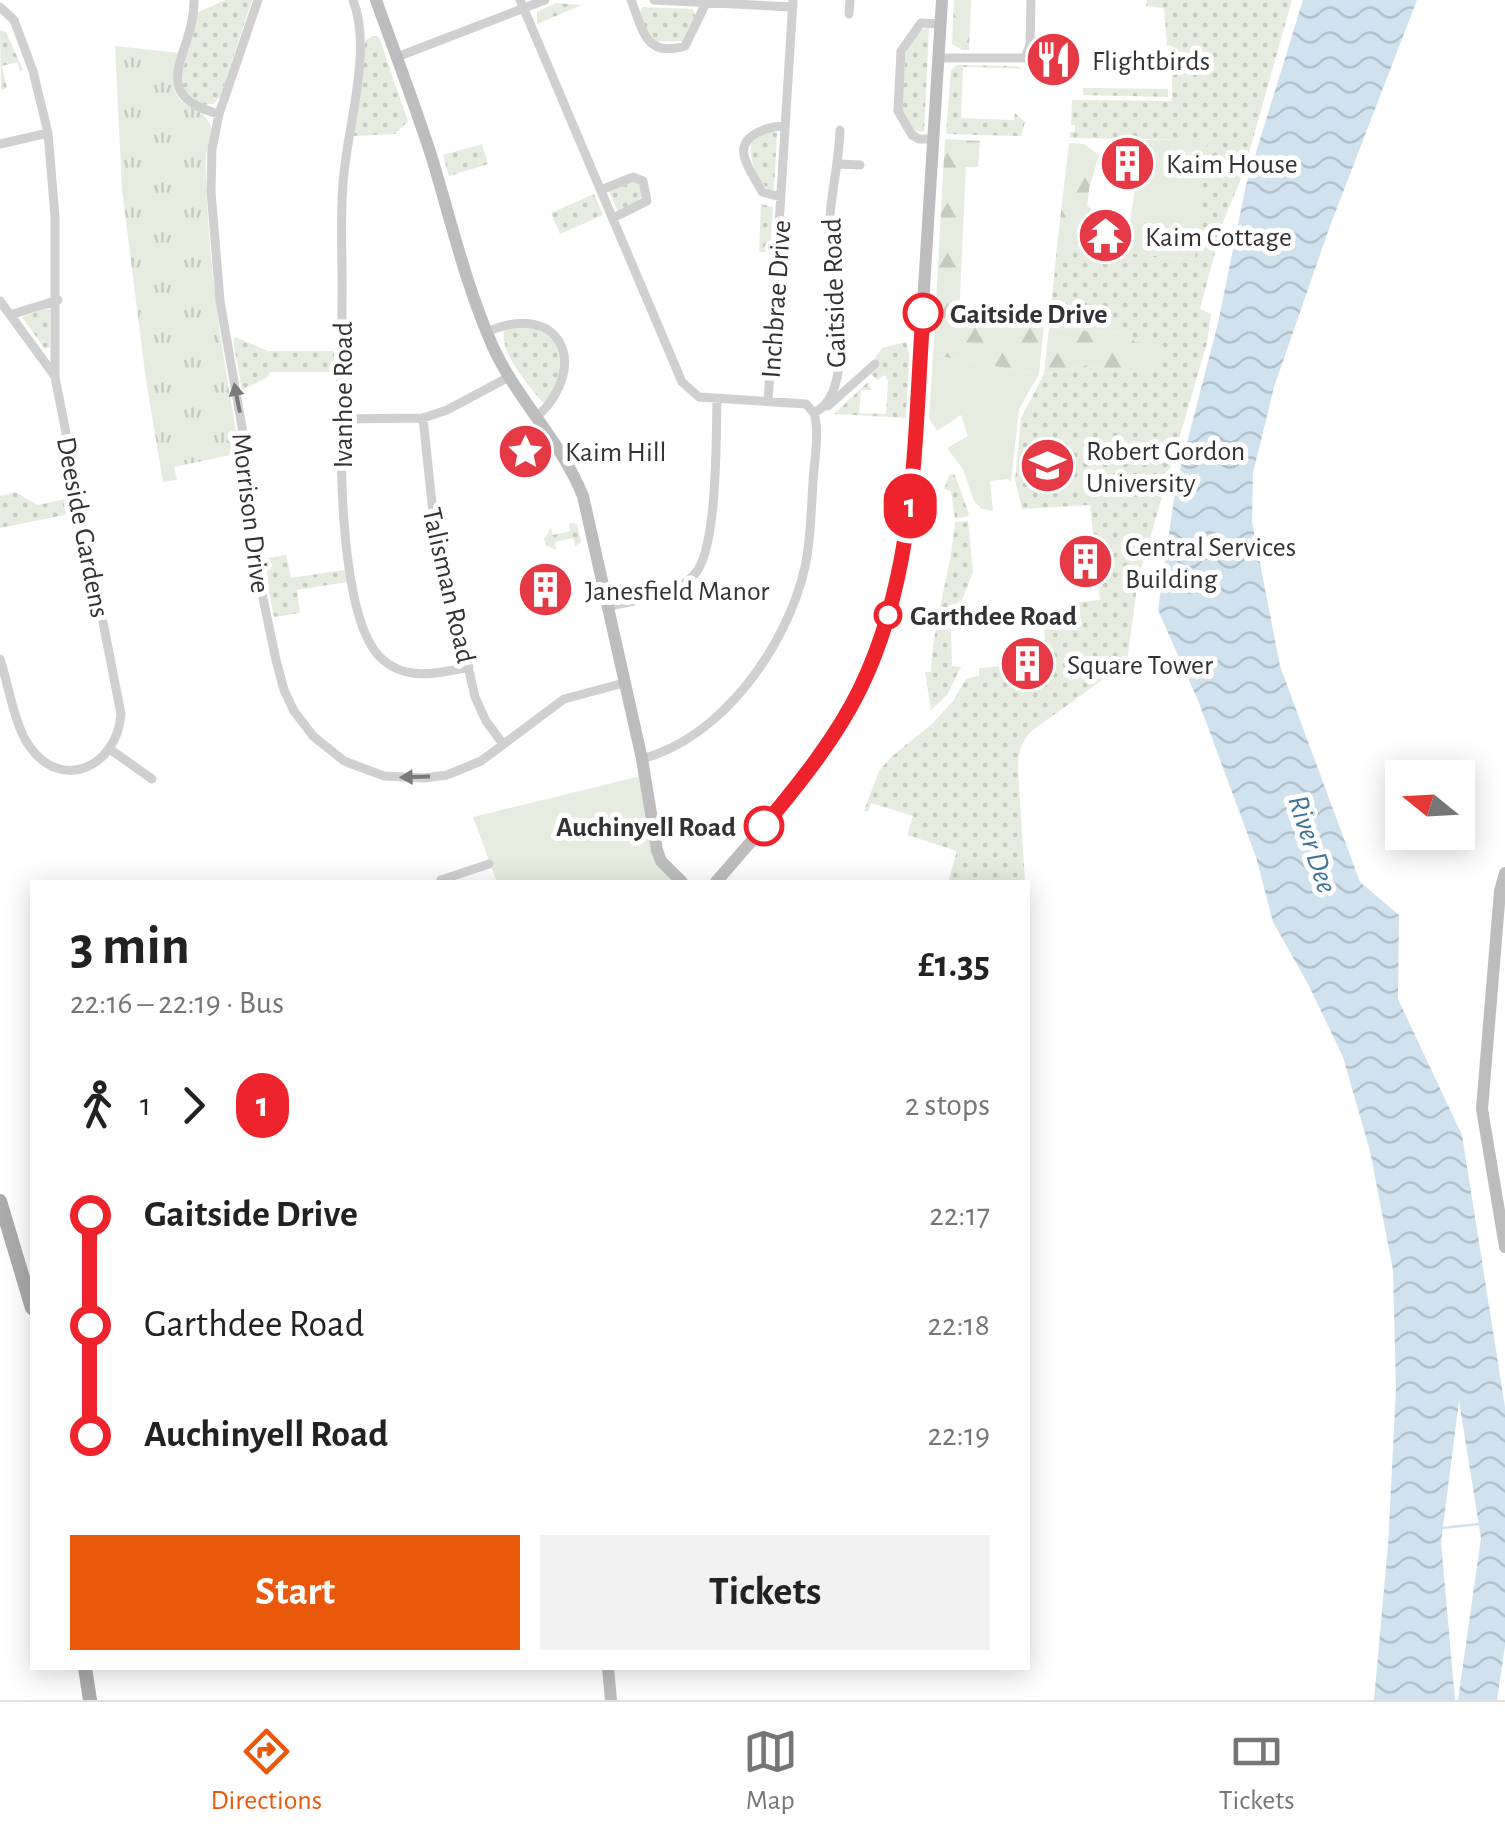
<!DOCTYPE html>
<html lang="en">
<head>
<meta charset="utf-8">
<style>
	body { margin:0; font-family:"Alegreya Sans",sans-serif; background:#f2f2f2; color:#222; height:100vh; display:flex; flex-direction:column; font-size:38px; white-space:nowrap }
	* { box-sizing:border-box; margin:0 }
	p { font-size:32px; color:#767676 }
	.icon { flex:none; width:55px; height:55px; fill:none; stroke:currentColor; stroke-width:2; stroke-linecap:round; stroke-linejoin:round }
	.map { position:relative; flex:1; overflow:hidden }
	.sheet { position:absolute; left:30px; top:880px; width:1000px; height:790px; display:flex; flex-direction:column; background:#fff; border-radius:0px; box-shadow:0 5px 25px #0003 }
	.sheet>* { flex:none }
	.badge { padding:0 20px; border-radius:32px; font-size:35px; line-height:65px }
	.needle { width:65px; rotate:288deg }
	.buttons { position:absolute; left:1385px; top:760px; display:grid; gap:20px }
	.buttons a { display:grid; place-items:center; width:90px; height:90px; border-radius:0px; background:#fff; box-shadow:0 5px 25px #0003; font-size:50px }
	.map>.badge { position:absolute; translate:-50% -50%; box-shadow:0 0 0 5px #fff }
	.legs { display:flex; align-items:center; gap:15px; height:110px; padding:0 40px; font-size:32px }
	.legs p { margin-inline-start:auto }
	.overview { display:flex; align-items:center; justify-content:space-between; height:170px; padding:0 40px }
	h1 { font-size:55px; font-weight:700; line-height:75px }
	.primary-button { display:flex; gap:20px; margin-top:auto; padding:20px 40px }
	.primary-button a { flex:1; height:115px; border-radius:0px; background:#ea580c; color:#fff; font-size:40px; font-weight:700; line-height:115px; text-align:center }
	.primary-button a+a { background:#f2f2f2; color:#222 }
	ul { padding:0 40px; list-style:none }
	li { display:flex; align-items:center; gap:35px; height:110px; font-size:38px }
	li i { display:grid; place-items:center; width:15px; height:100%; margin:0 12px; background:currentColor }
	li i::after { content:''; width:25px; height:25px; margin:-12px; border:8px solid; border-radius:50%; background:#fff }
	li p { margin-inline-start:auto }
	li:first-child i { background:linear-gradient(#0000 50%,currentColor 0) }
	li:last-child i { background:linear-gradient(currentColor 50%,#0000 0) }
	.tabs { display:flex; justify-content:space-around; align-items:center; height:140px; border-top:2px solid #e0e0e0; background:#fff; font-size:28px; color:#767676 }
	.tabs a { display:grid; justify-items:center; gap:5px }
	.tabs .active { color:#ea580c }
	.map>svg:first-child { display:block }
	.grass { fill:url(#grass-dots) }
	.forest { fill:url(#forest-firs) }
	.park { fill:url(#park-tufts) }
	.garden { fill:#e6ecdf }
	.water { fill:url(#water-waves) }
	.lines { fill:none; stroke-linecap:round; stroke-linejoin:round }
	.stream { stroke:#cfe2ee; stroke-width:2.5 }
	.street { stroke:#d0d0d0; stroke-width:9 }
	.secondary { stroke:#bdbdbd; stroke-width:12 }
	.primary { stroke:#ababab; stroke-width:14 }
	.oneway { fill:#7a7a7a }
	.line-1-casing { stroke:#fff; stroke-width:22 }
	.line-1 { stroke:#ee232c; stroke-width:15 }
	.stop-1-dot { fill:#fff; stroke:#ee232c; stroke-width:5 }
	.labels { text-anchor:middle; stroke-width:10; stroke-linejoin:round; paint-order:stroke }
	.poi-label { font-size:28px; fill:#333; stroke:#fff; text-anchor:start }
	.street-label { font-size:28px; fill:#333; stroke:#fff }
	.stop-label { font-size:28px; font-weight:bold; fill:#333; stroke:#fff; text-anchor:start }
	.water-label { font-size:30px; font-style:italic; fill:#3f7597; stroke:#fff }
</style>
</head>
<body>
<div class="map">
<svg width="1505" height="1700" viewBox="0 0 1505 1700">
	<defs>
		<pattern id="grass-dots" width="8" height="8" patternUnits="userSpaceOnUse" patternTransform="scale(2.5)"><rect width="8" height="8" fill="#e6ecdf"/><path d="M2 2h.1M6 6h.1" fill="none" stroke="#c6cbc0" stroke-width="1.8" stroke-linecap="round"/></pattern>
		<pattern id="forest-firs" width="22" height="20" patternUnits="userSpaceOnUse" patternTransform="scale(2.5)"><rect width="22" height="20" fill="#e6ecdf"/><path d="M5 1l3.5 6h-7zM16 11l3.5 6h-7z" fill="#c6cbc0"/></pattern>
		<pattern id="park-tufts" width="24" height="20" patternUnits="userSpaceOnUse" patternTransform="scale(2.5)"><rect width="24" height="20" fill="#e6ecdf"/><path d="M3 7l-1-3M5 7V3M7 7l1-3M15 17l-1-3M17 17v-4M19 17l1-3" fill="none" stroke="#c6cbc0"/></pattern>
		<pattern id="water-waves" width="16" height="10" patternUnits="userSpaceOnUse" patternTransform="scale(2.5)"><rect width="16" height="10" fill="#cfe2ee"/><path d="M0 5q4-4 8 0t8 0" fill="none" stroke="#b2c2cd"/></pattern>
	</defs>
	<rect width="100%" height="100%" fill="#fff"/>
	<!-- grass -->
	<path class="grass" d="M226 0H252L220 97 213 104 201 105 183 89 182 73 198 12Z
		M1147 0H1292L1243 174 1223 222 1200 309 1211 314 1207 343 1138 579 1127 662 1030 732C1020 745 1018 754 1018 770L1025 882H948L957 851 907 835 913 816 871 803 868 812 864 811 879 771 890 758 932 724 954 700 966 679 979 676V668L1018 665 1020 676 1039 674 1038 656 1046 654 1044 629 1081 624 1079 602 1100 600 1090 505 1022 509 1015 480 1021 418 1044 374 1087 365 1121 371 1163 346 1136 342 1124 333 1049 328 1057 247 1083 249 1087 206 1103 217 1100 250 1194 260 1207 140 1070 138V132H1075V125H1071L1072 100 1172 101V46L1167 45 1164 8 1146 6Z
		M556 3 582 5 537 24V12Z
		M642 7 693 9 695 16 682 41 654 42 649 38 640 13Z
		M929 28 924 132 915 131 901 110 906 51 922 29Z
		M0 30 6 32 23 70 20 71 17 62 2 66 7 88 1 90Z
		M372 36 379 37 408 121 395 134 353 136 365 41Z
		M957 65 1017 66 1022 69 963 67 961 118 1014 120 1015 113 1025 122 1021 136 946 134 951 70Z
		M1083 88 1168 89V97L1083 95Z
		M770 131 777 133 774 190 769 191C757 178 747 158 752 140Z
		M482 144 488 164 449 176 443 155Z
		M633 182 639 184 644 197 641 203 618 212 609 191Z
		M594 194 603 215 560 234 551 213Z
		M761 204 773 207 770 252H759Z
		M47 308 50 309V347L45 349 22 317Z
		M516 326C528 327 539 327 548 336 569 354 562 388 543 403 529 385 500 355 504 331Z
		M235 337 268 351H334V372H270L268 377 242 390 233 340Z
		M906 342 910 357 906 418 834 414 868 382 871 390H861L859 413 886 414 888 381 885 375 877 380 871 374 879 366 874 360 882 348Z
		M950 474 955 475 969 514 967 517 955 518 951 491 944 489Z
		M15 492 38 505 71 498 74 513 0 528V496Z
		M968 521 973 572 951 628 952 666 961 667 947 695 931 710 925 672H931C933 621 951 573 955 522Z
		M572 523 577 524 581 542 575 546 573 538 555 542 556 550 547 546 544 539 551 528 553 535 570 531 569 524Z
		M286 555 291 578 344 570 347 582 297 590 300 613 274 617 262 559Z"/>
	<!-- forest -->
	<path class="forest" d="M954 0H971L969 50H962L952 44Z
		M945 139 980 141 978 167H966L959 317 1016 321 1017 313 1045 315 1039 374 933 355Z
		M1069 143 1084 144 1099 155 1089 189 1083 249 1057 247Z
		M1049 328 1124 333 1136 342 1164 346 1157 367 1121 371 1087 365 1044 374Z"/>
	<!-- park -->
	<path class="park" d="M115 46 179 53C158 117 204 99 211 127 212 135 207 148 206 157 205 177 207 198 208 218 213 298 226 375 240 453L174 467 177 480 163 482 146 380 122 189Z"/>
	<!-- garden -->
	<path class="garden" d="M1207 139 1195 260 1125 253 1137 177 1141 172 1138 167 1141 157 1139 140Z
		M933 355 1039 374 1019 409 1011 482 1008 479 990 481 993 511 982 509 974 501 963 469 947 448 968 436 961 415 937 431 929 418Z
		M645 775 657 850 682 882H497L473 817Z"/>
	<!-- water -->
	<path class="water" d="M1303 0H1417L1330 226 1274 387 1253 473 1252 522 1280 666 1360 882 1399 915 1398 999 1462 1135 1505 1407V1646L1497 1700H1458L1481 1538 1459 1401 1441 1542 1455 1700H1374L1388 1545 1396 1389 1393 1270 1370 1151 1343 1057 1308 984 1273 922 1256 857 1199 703 1158 610 1176 485 1218 323 1246 185Z"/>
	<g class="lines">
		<!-- stream -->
		<path class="stream" d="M1442 1528 1479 1524"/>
		<!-- street -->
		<path class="street" d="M194 0C195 53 143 94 219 114
			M258 0 219 114 212 149 211 191 220 301 246 450 252 546 276 660 284 690 294 711 313 736 344 761 384 776 424 778 447 775 481 761 564 699 624 683
			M353 0C372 48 349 122 344 173 339 215 343 259 342 302 342 374 329 612 382 659 408 682 438 673 469 667
			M520 0 682 382 699 397 806 404 814 413
			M631 0C643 30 645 58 685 46L706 3
			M654 0 793 7
			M0 7 14 20 33 71 48 133 55 217V377L121 714C117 767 62 792 30 747 15 728 8 683 0 659
			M849 14 850 0
			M397 57 545 0
			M938 58H1025L1030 45 1031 0
			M934 139H919L912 135 898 111 901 51 921 23 941 24
			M0 144 48 133
			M839 164 860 165
			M601 190 633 177 643 181 647 201 613 218
			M781 197 762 192C757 181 746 167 744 155 740 134 770 126 785 126
			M0 301 54 375
			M10 315 58 300
			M487 332C558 300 592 363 538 416
			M768 402 793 0
			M828 406 875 364
			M814 413C862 389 828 274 829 230 830 196 839 164 840 130
			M423 418 433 513 475 697 486 721 503 744
			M341 419 423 418 447 410 509 377
			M607 607C635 600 673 597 694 575 718 551 716 435 717 399
			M111 750 152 779
			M642 759C723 737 787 646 805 567 811 539 811 510 813 482 814 461 820 434 814 413
			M441 880 489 864"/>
		<!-- secondary -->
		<path class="secondary" d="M376 0C395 53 415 105 432 158 451 221 466 286 493 347 518 401 561 441 583 496L642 759 657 850 661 861 682 882
			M1505 873 1500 891 1482 1109 1505 1247
			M716 882C767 823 822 763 858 693 896 622 907 541 913 463L942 0
			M608 1668 611 1700"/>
		<!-- primary -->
		<path class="primary" d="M0 1201 32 1308
			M85 1668 90 1700"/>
	</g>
	<!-- one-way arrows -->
	<defs><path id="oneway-solid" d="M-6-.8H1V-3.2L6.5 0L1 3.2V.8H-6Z" transform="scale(2.5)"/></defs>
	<g class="oneway">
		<use href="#oneway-solid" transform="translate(237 398) rotate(-101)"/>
		<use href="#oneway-solid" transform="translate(415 777) rotate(178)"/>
	</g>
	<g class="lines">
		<defs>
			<path id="line-1" d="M764 826C799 784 836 738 860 689 917 572 914 440 923 313"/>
		</defs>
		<!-- line-1 casing -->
		<use href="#line-1" class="line-1-casing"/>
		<!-- line-1 -->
		<use href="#line-1" class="line-1"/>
	</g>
	<!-- icons -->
	<defs>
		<symbol id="restaurant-disc" viewBox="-11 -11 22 22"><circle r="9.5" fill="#e63946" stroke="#fff"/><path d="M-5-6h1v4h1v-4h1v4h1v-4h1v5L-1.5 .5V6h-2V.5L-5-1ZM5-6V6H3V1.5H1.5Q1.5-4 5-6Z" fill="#fff"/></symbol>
		<symbol id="building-disc" viewBox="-11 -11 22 22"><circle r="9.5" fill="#e63946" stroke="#fff"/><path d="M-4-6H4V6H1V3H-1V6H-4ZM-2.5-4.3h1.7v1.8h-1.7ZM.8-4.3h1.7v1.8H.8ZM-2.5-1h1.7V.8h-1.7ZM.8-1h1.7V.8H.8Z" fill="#fff"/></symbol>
		<symbol id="temple-disc" viewBox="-11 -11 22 22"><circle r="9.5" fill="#e63946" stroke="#fff"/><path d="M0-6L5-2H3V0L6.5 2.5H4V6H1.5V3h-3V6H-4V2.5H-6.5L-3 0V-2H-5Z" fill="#fff"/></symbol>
		<symbol id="sight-disc" viewBox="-11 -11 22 22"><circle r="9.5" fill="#e63946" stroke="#fff"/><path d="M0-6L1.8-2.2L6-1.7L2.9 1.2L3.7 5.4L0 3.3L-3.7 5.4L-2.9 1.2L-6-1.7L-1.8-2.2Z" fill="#fff"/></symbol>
		<symbol id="university-disc" viewBox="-11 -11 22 22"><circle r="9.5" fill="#e63946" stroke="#fff"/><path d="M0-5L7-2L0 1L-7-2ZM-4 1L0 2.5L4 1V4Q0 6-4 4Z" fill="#fff"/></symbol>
	</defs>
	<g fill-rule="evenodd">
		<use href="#restaurant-disc" x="1022" y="28" width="63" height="63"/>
		<use href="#building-disc" x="1096" y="132" width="63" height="63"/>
		<use href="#temple-disc" x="1074" y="204" width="63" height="63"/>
		<use href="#sight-disc" x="494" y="420" width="63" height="63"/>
		<use href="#university-disc" x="1016" y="434" width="63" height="63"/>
		<use href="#building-disc" x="1054" y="530" width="63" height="63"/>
		<use href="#building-disc" x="514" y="558" width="63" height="63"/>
		<use href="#building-disc" x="996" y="632" width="63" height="63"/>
	</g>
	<!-- markers -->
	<g class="stop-1-dot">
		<circle cx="923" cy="313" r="18"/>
		<circle cx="888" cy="615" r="12"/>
		<circle cx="764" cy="826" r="18"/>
	</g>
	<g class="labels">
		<!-- poi labels -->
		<g class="poi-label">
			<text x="1092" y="70">Flightbirds</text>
			<text x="1166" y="173">Kaim House</text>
			<text x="1145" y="246">Kaim Cottage</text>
			<text x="1086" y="460">Robert Gordon<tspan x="1086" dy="32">University</tspan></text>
			<text x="565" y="461">Kaim Hill</text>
			<text x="1125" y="556">Central Services<tspan x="1125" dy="32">Building</tspan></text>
			<text x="585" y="600">Janesfield Manor</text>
			<text x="1067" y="674">Square Tower</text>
		</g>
		<!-- street labels -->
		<g class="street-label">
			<text transform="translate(833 293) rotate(-92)" y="10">Gaitside Road</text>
			<text transform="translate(775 299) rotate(-86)" y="10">Inchbrae Drive</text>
			<text transform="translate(342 395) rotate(-90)" y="10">Ivanhoe Road</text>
			<text transform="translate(252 513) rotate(83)" y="10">Morrison Drive</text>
			<text transform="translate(84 527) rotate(79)" y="10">Deeside Gardens</text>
			<text transform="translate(450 585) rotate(77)" y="10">Talisman Road</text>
		</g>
		<!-- stop labels -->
		<g class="stop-label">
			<text x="950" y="323">Gaitside Drive</text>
			<text x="910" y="625">Garthdee Road</text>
			<text x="736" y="836" text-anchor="end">Auchinyell Road</text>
		</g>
		<!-- water labels -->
		<g class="water-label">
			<text transform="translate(1313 844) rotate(72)" y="10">River Dee</text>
		</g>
	</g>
</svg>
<div class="buttons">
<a><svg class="needle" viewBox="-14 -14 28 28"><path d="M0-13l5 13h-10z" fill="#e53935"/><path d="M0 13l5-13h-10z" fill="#767676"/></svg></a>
</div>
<b class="badge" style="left:910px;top:506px;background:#ee232c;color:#fff">1</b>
<section class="sheet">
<div class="overview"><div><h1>3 min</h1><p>22:16 – 22:19 · Bus</p></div><b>£1.35</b></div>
<div class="legs"><svg class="icon" aria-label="walk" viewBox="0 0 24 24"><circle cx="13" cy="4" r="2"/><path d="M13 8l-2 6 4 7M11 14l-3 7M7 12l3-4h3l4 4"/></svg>1<svg class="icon" aria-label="forward" viewBox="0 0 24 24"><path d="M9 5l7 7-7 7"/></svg><b class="badge" style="background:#ee232c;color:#fff">1</b><p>2 stops</p></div>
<ul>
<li><i style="color:#ee232c"></i><b>Gaitside Drive</b><p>22:17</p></li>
<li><i style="color:#ee232c"></i><span>Garthdee Road</span><p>22:18</p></li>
<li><i style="color:#ee232c"></i><b>Auchinyell Road</b><p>22:19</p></li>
</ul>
<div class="primary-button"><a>Start</a><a>Tickets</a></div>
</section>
</div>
<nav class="tabs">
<a class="active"><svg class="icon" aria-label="directions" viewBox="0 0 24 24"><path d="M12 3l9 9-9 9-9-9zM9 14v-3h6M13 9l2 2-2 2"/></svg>Directions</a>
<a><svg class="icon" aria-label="map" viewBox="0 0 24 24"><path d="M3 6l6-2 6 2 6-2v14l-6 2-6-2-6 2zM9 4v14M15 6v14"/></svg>Map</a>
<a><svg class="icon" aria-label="tickets" viewBox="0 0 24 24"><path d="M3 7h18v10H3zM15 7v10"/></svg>Tickets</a>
</nav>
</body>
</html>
